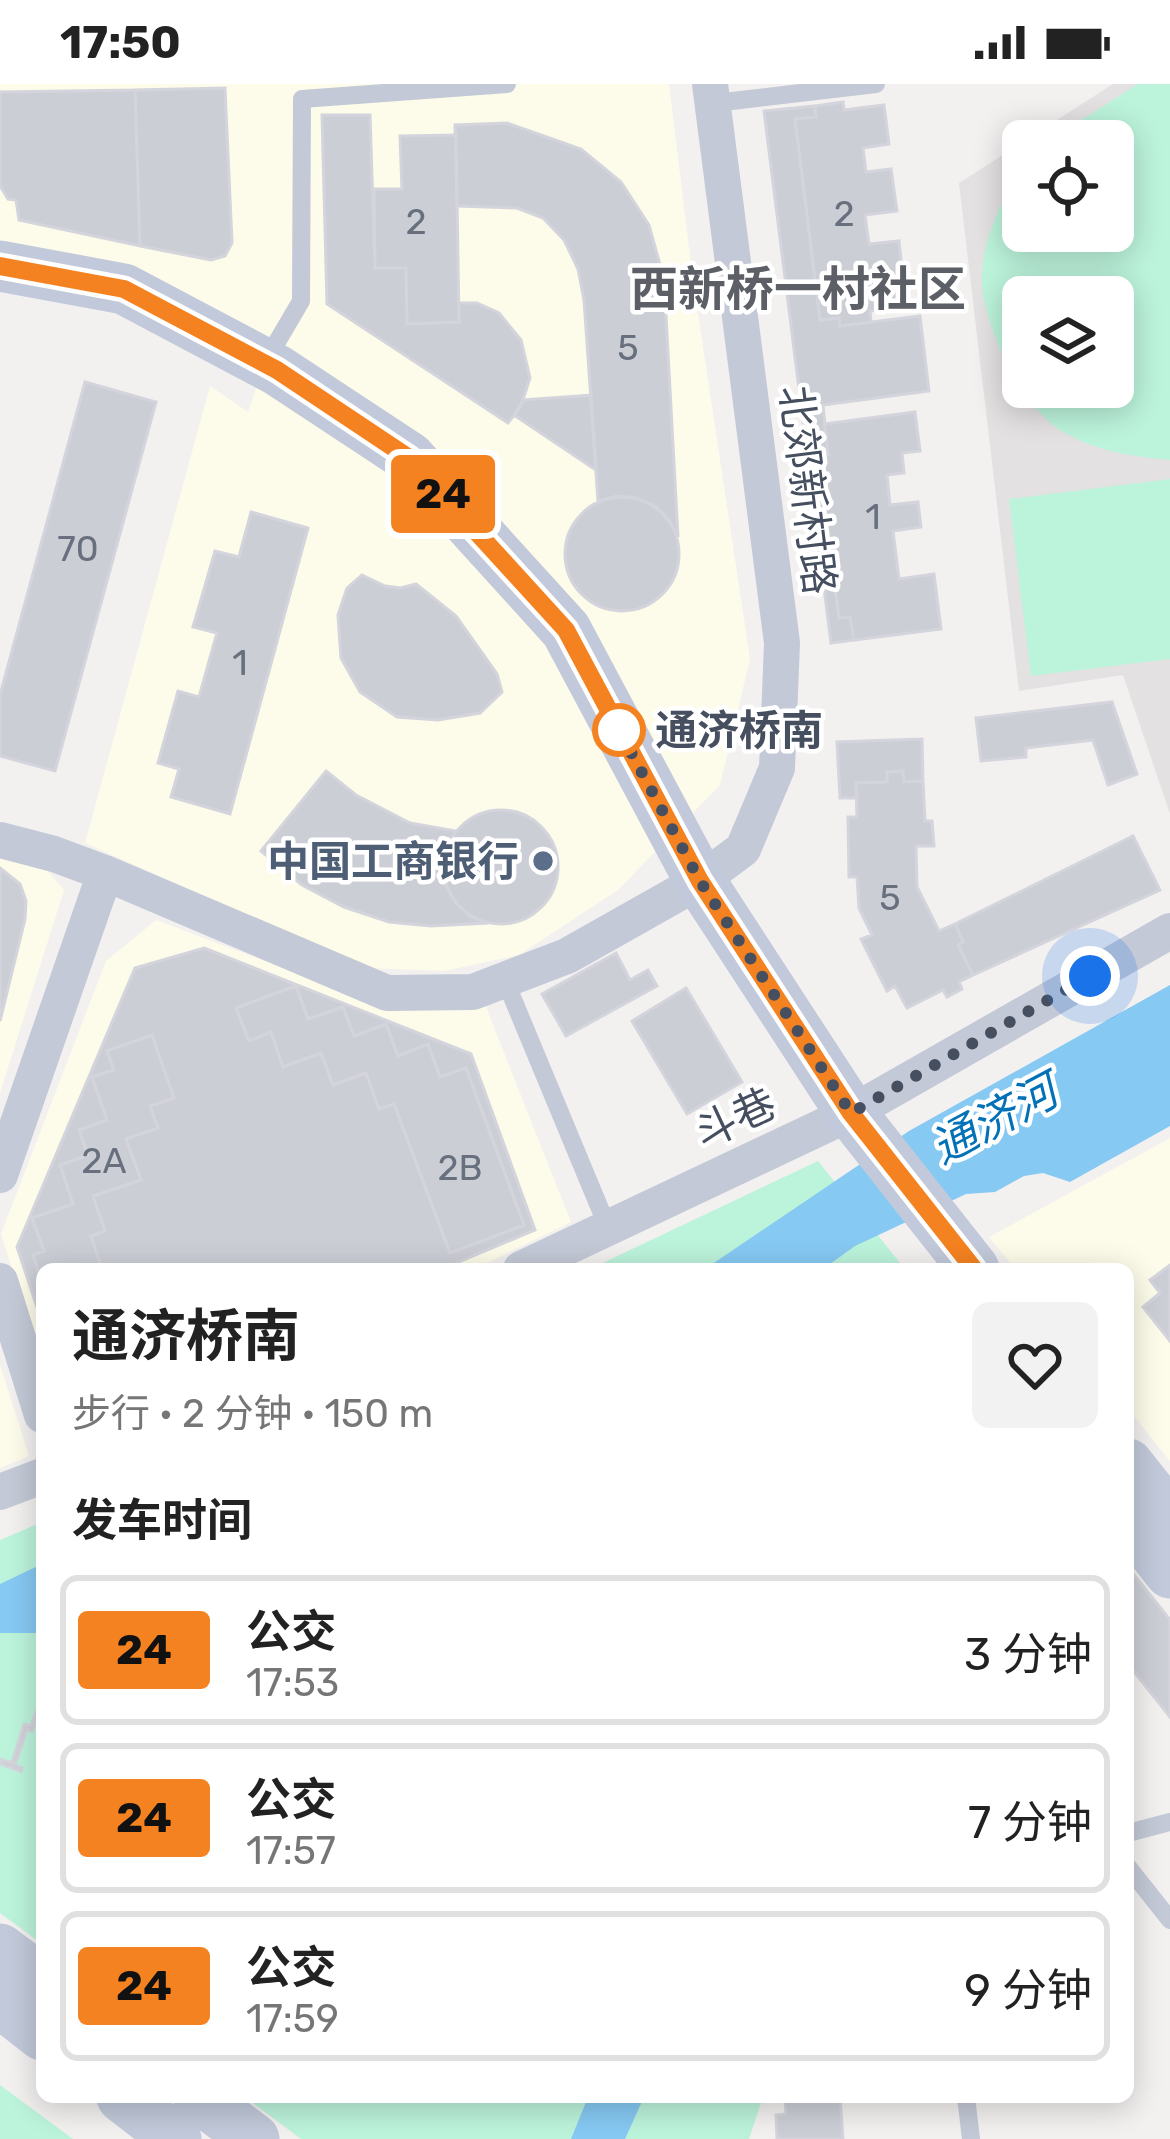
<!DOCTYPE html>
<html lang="zh">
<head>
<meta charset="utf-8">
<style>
	body { margin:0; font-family:Rubik,"Noto Sans SC",sans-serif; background:#f2f2f2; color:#222; height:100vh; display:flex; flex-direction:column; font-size:45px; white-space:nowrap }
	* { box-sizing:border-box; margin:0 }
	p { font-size:39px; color:#767676 }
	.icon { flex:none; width:66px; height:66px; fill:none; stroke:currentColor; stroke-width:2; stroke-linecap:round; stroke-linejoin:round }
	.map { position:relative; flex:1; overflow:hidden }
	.drawer { position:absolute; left:36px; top:1179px; width:1098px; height:840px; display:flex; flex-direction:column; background:#fff; border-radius:18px; box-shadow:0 6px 30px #0003 }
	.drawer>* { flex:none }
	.badge { padding:0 24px; border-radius:9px; font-size:42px; line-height:78px }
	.tools { position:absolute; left:1002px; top:36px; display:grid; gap:24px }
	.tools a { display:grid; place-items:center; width:132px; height:132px; border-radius:18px; background:#fff; box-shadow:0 6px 30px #0003; font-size:60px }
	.you { position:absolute; width:60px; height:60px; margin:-30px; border:9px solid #fff; border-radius:50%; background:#1a73e8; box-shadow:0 0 0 18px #1a73e833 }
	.map>.badge { position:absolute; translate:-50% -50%; box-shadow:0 0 0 6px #fff }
	h2 { padding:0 36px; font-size:45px; line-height:108px }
	.round { display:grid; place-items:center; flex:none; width:126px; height:126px; border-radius:18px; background:#f2f2f2 }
	.overview { display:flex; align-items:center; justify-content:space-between; height:204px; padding:0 36px }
	h1 { font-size:57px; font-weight:700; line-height:90px }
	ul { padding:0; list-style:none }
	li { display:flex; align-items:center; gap:36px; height:150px; margin:0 24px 18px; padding:0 12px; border:6px solid #e0e0e0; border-radius:18px }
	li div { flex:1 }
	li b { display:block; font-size:45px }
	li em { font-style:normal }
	li .badge { min-width:132px; font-weight:700; text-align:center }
	.status { display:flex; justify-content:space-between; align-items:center; height:84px; padding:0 60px; background:#fff; direction:ltr }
	.status svg { height:33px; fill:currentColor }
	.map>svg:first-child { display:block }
	.commercial { fill:#fdfbe9 }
	.education { fill:#e4e1e2; fill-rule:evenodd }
	.green { fill:#bcf3db; fill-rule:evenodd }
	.water { fill:#86c9f3 }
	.building { fill:#ccced6; stroke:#d4d4dc; stroke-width:3 }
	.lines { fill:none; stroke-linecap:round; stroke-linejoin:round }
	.lane { stroke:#c3c9d6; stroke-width:18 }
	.street { stroke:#c3c9d6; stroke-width:36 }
	.secondary { stroke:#c1c9da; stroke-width:51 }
	.line-casing { stroke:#fff; stroke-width:27 }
	.line { stroke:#f58220; stroke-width:18 }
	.walk { stroke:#464f5f; stroke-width:12; stroke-dasharray:0 21.6 }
	.stop-dot { fill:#fff; stroke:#f58220; stroke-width:6 }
	.service-dot { fill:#5c6f8a; stroke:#fff; stroke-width:4.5 }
	.labels { text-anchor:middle; stroke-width:9; stroke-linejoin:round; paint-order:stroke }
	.number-label { font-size:36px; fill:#686f7d }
	.street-label { font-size:42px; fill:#464f5f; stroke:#fff }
	.stop-label { font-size:42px; font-weight:bold; fill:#464f5f; stroke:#fff; text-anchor:start }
	.service-label { font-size:42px; font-weight:bold; fill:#4e5e75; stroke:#fff; text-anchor:end }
	.water-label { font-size:45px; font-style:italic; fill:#0271b7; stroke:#fff }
	.quarter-label { font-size:48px; font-weight:bold; fill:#5c5f66; stroke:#fff }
</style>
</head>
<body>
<div class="status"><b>17:50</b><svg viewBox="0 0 49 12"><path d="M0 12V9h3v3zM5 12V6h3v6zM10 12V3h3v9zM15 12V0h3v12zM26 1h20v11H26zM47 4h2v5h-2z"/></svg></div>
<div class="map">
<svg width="1170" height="2055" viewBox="0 0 1170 2055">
	<rect width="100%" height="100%" fill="#f3f0f0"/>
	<!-- commercial -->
	<path class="commercial" d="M0 0H669L693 196 750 575 720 701 618 806 519 871 444 887 366 884 85 759 210 302 248 328 272 258 0 162Z
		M0 774 47 786 64 806 0 1009Z
		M156 836 395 926 486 923 571 1138 475 1185H42V1280L1 1150 106 877Z
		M1170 1054V1377L1128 1325V1185H1015L989 1153Z
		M0 1281 29 1372 0 1384Z"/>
	<!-- education -->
	<path class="education" d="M1113 0H1170V730L1123 591 1019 607 959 99 1023 58V147H1113V57H1024ZM1023 213H1113V303H1023Z"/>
	<!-- green -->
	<path class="green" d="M1138 0H1170V376C1130 372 1099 368 1063 348 1022 324 978 234 982 187 985 151 1002 113 1023 84V147H1113V57H1054L1069 44ZM1023 213H1113V303H1023Z
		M1170 395V575L1031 592 1009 415Z
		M818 1077 905 1185H590Z
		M42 1438V1860L0 1829V1456Z
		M0 2001 73 2055H0Z
		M245 2013H763L749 2055H301Z"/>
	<!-- water -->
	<path class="water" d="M1170 901V1042L1070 1098 1043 1089 1024 1092 995 1108 966 1110 855 1162 823 1185H705L909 1047Z
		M42 1480V1549H0V1500Z
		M588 2013H644L625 2055H571Z"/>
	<!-- building -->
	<path class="building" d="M225 4 232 159 225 172 211 176 140 162 135 6Z
		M135 6 140 162 19 136 16 116 8 115 0 102V8Z
		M843 18 844 26 884 21 889 60 863 64 866 88 891 85 897 127 865 131 869 160 899 157 906 223 870 227 871 238 840 242 839 234 820 236 795 35 816 33 815 22Z
		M815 22 816 33 795 35 820 236 839 234 840 242 920 232 929 307 823 321 828 371 818 372 839 534 850 533 854 556 831 559 764 27Z
		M322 31H370L375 184H406L407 240 459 238V219H477L499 229 521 256 530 294 521 322 508 339 327 220Z
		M507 39 581 65 621 98 649 141 664 195 678 453 669 436 655 422 637 414 617 412 598 417 584 216 578 185 564 156 543 134 517 124 457 122 455 41Z
		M456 51 459 238 407 240 406 184H375L374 105H402L400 52Z
		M85 298 156 318 55 687 0 672V611Z
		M591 311 596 386 514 331 523 316Z
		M915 328 920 367 902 369 904 389 887 391 890 421 918 418 921 443 893 447 899 495 934 490 941 545 854 556 850 533 839 534 818 372 828 371 824 340Z
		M565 470a57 57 0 1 1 114 0a57 57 0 1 1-114 0Z
		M251 428 308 444 230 730 171 713 179 685 158 679 178 607 199 613 217 549 193 543 215 467 239 473Z
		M362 491 385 502 401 504 416 500 456 532 497 590 502 608 480 629 438 636 397 633 360 608 341 574 338 531 347 504Z
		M1112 618 1137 690 1108 701 1093 656 1026 664V673L981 677 976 634Z
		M922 655 923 697 904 698 903 687 887 688V698L856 699 857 714H840L837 658Z
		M326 687 356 711 410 739 456 747 446 764 443 783 446 802 456 819 470 832 488 839 431 842 389 838 344 823 302 801 261 767Z
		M903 687 904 698 923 697 925 737H932L934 762H916L917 803 939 847 955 840 963 858 958 861 973 891 959 898 962 905 947 913 943 906 907 924 895 902 887 907 861 855 872 851 859 824 857 793H849L848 733H857L856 699 887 698V688Z
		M444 783a57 57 0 1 1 114 0a57 57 0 1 1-114 0Z
		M1133 752 1160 806 973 891 958 861 963 858 955 840Z
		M0 784 20 800 26 817 25 835 0 937Z
		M204 864 471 970 535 1146 442 1185H42V1238L17 1163 135 884Z
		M616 869 630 896 648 886 657 902 566 952 542 910Z
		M296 902 308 935 343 923 354 952 386 940 398 972 428 960 440 993 466 984 524 1141 450 1169 394 1020 379 1025 366 989 333 1001 321 969 283 983 271 948 249 957 236 924Z
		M686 904 742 998 687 1030 632 937Z
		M152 951 174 1014 150 1022 158 1044 126 1055 141 1096 93 1112 105 1147 91 1152 102 1185H42V1198L33 1171 44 1167 32 1134 73 1120 60 1081 88 1071 79 1046 107 1036 92 993 114 986 107 967Z
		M1170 1181V1257L1143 1223 1160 1209 1150 1196Z
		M1128 1483 1170 1536V1633L1128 1580Z
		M36 1628 39 1629 32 1647 27 1645 15 1681 22 1684 21 1687 0 1680V1675L12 1679 24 1640 31 1642Z
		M785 2013H840L843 2055H777L776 2031 786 2030Z"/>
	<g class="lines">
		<!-- lane -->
		<path class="lane" d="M715 19 876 0
			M267 275 301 217 302 15 507 0
			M505 896 608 1144
			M1128 1749 1170 1738
			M1128 1783 1170 1836
			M966 2013 971 2055"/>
		<!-- street -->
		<path class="street" d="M0 756 54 770 105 789 387 909 473 908 567 872 700 797 743 765 777 684 782 559 710 0
			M0 1091 105 789
			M521 1185 851 1029 1170 847
			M0 1197 42 1331
			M0 1408 42 1392"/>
		<!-- secondary -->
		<path class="secondary" d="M0 182 124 205 277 286 409 373 566 546 700 797 851 1029 974 1185
			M1128 1380 1170 1433
			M1128 1436 1170 1489
			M0 1865 42 1896
			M0 1918 42 1951
			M122 2013 176 2055
			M198 2013 254 2055"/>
	</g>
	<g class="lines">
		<defs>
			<path id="line" d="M0 182 124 205 277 286 409 374 566 546 700 797 851 1029 974 1185"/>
		</defs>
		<!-- line casing -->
		<use href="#line" class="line-casing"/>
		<!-- line -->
		<use href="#line" class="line"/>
		<!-- walk -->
		<path class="walk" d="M619 646 610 629 700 797 851 1029 1090 892"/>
	</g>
	<!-- markers -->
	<circle class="stop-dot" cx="619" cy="646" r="24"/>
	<circle class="service-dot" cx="543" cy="777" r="12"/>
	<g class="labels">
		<!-- number labels -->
		<g class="number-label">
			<text x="844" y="142">2</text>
			<text x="416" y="150">2</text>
			<text x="628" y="276">5</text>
			<text x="873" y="445">1</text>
			<text x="78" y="477">70</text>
			<text x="240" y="591">1</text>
			<text x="890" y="826">5</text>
			<text x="104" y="1089">2A</text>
			<text x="460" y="1096">2B</text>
		</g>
		<!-- street labels -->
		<g class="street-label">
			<text transform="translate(808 406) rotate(83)" y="15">北郊新村路</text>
			<text transform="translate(735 1034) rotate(-25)" y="15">斗巷</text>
		</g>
		<!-- stop labels -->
		<g class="stop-label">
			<text x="655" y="661">通济桥南</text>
		</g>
		<!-- service labels -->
		<g class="service-label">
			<text x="519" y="792">中国工商银行</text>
		</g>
		<!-- water labels -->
		<g class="water-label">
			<text transform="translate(994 1035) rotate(-28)" y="16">通济河</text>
		</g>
		<!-- quarter labels -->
		<g class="quarter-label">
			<text x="798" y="222">西新桥一村社区</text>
		</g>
	</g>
</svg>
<div class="tools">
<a><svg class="icon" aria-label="locate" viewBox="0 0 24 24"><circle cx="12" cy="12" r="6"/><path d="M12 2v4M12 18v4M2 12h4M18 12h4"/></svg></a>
<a><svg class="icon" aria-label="layers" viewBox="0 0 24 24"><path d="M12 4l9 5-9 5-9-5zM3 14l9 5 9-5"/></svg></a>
</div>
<div class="you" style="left:1090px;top:892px"></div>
<b class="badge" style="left:443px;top:410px;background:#f58220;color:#111">24</b>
<section class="drawer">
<div class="overview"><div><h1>通济桥南</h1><p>步行 · 2 分钟 · 150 m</p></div><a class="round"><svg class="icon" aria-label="heart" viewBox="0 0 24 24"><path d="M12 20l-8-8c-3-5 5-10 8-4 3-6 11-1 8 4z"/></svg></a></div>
<h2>发车时间</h2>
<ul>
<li><span class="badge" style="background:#f58220;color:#111">24</span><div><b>公交</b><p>17:53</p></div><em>3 分钟</em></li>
<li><span class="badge" style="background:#f58220;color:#111">24</span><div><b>公交</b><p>17:57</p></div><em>7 分钟</em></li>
<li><span class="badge" style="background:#f58220;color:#111">24</span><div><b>公交</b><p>17:59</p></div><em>9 分钟</em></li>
</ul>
</section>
</div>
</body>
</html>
